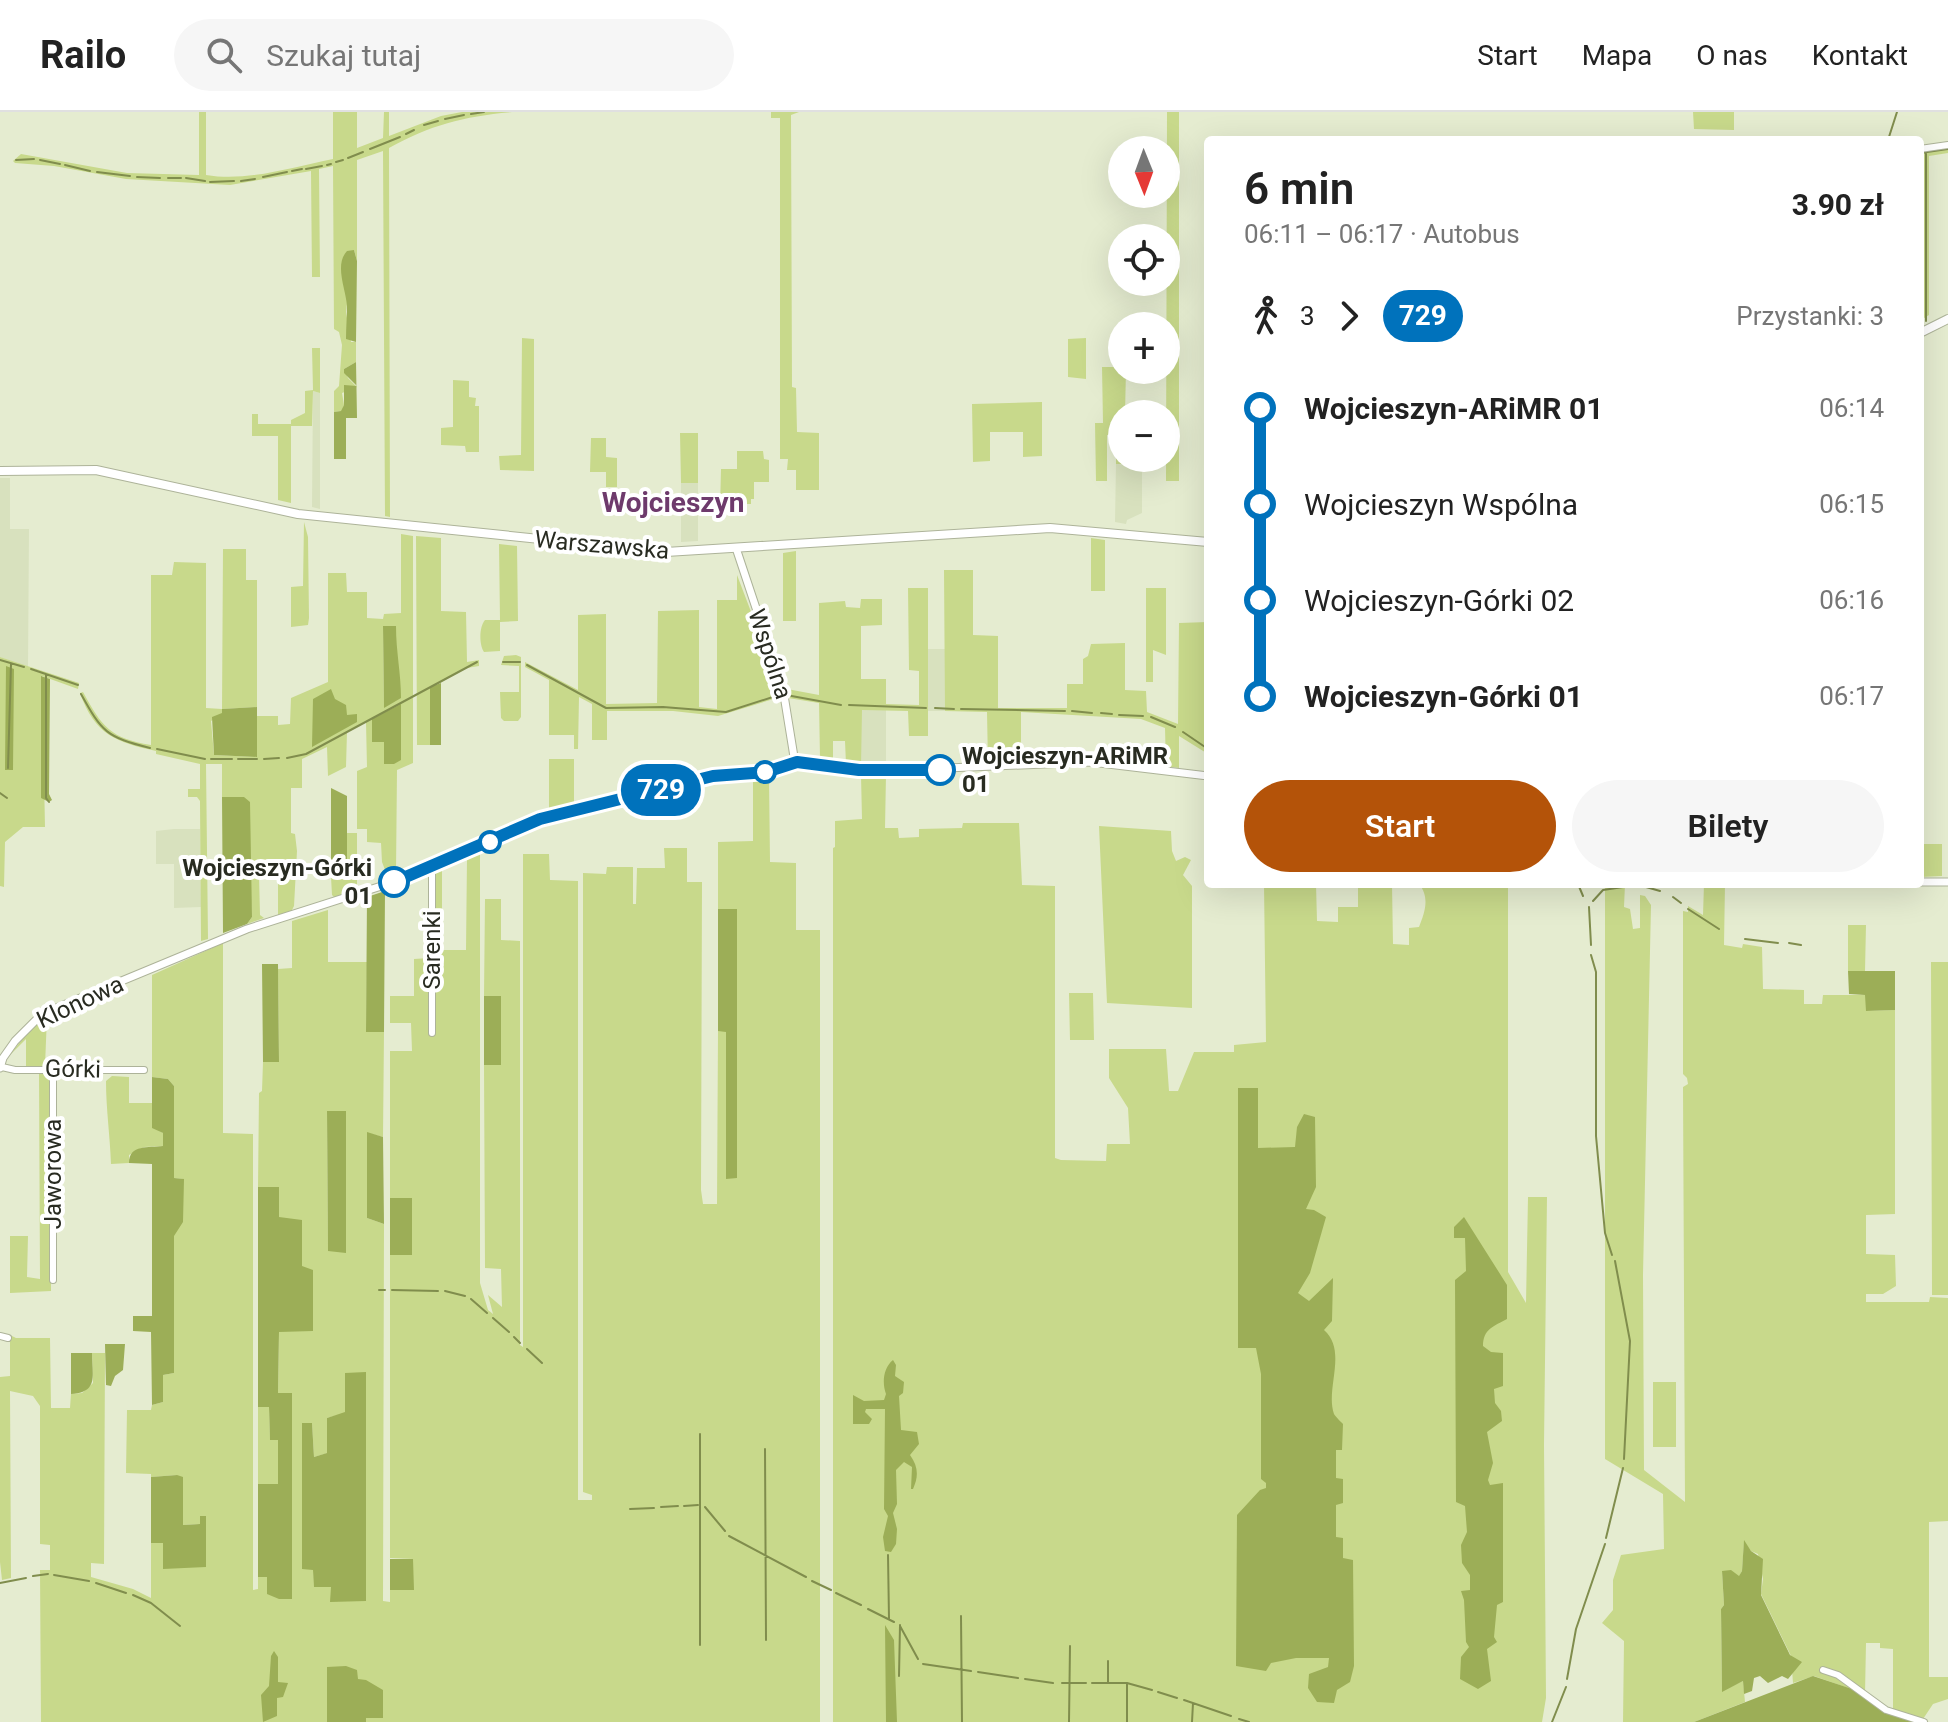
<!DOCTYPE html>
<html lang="pl">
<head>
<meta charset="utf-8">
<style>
	body { margin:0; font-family:Roboto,sans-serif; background:#f6f6f6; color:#222; height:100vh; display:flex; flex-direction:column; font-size:30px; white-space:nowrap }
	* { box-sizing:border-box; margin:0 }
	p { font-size:26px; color:#767676 }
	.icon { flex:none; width:44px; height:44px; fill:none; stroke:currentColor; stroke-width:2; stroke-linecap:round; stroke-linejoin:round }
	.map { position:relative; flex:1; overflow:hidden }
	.details { position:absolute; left:1204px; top:24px; width:720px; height:752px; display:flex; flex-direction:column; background:#fff; border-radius:8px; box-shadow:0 8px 32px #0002 }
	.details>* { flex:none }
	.badge { padding:0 16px; border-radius:26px; font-size:28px; line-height:52px }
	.needle { width:52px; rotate:179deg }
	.tools { position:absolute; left:1108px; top:24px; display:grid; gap:16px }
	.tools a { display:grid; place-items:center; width:72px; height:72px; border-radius:50%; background:#fff; box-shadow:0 8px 32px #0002; font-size:40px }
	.map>.badge { position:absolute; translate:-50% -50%; box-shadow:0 0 0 4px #fff }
	.legs { display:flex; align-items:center; gap:12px; height:88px; padding:0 40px; font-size:26px }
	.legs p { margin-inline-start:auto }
	.headline { display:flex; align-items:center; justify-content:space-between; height:136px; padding:0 40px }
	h1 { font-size:44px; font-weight:600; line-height:60px }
	.cta { display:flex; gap:16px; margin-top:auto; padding:16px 40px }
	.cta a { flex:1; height:92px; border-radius:48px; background:#b45309; color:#fff; font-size:32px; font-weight:600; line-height:92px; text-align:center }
	.cta a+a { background:#f6f6f6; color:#222 }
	ul { padding:0 40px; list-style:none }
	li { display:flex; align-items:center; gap:28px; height:96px; font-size:30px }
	li i { display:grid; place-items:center; width:12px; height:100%; margin:0 10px; background:currentColor }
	li i::after { content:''; width:20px; height:20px; margin:-10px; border:6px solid; border-radius:50%; background:#fff }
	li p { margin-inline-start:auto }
	li:first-child i { background:linear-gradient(#0000 50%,currentColor 0) }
	li:last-child i { background:linear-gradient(currentColor 50%,#0000 0) }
	header { display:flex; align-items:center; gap:48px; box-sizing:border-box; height:112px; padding:0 40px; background:#fff; border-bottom:2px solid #e0e0e0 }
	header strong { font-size:38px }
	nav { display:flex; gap:44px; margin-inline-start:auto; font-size:28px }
	.search { width:560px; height:72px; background:#f6f6f6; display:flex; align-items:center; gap:20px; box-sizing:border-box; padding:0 28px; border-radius:44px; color:#767676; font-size:30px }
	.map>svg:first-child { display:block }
	.built { fill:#d8e1be }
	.green { fill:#c8d98b; fill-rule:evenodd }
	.forest { fill:#9cae57 }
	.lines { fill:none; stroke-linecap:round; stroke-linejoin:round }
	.stream { stroke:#808d4d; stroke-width:2 }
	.minor-casing { stroke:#adb399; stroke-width:8 }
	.tertiary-casing { stroke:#adb399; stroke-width:9 }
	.secondary-casing { stroke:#adb399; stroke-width:10 }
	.minor { stroke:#fff; stroke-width:6 }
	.tertiary { stroke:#fff; stroke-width:7 }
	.secondary { stroke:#fff; stroke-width:8 }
	.line-1-casing { stroke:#fff; stroke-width:18 }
	.line-1 { stroke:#0072bc; stroke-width:12 }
	.stop-1-dot { fill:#fff; stroke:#0072bc; stroke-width:4 }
	.labels { text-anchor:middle; stroke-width:8; stroke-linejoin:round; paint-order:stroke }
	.street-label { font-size:24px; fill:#282b21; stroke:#fff }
	.stop-label { font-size:24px; font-weight:bold; fill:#282b21; stroke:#fff; text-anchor:start }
	.quarter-label { font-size:28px; font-weight:bold; fill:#6e3a6c; stroke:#fff }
</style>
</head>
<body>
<header>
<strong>Railo</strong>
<div class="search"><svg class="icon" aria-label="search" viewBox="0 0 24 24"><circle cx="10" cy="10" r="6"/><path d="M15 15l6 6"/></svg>Szukaj tutaj</div>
<nav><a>Start</a><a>Mapa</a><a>O nas</a><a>Kontakt</a></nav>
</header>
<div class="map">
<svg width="1948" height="1610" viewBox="0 0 1948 1610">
	<rect width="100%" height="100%" fill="#e5ecd0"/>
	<!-- built -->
	<path class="built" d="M313 279 320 281V397L312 395Z
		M1116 352 1142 353V401L1127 408 1126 412 1115 410Z
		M0 366H10V417H29L28 555 0 545Z
		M681 371H698V429L681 430Z
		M928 537H945V599H928Z
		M861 598H886V654H861Z
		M174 717H200L201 795 174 796V752H156V719Z"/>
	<!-- green -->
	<path class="green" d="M199 0H206V63C248 70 292 55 333 47V0H357V36L383 26 384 0H389V24L441 4 462 0H512C465 4 430 13 389 36L390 405 385 404 383 39 357 48V149L354 138 346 200 351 230H356V250L344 257 348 266 357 275 342 281 344 293 342 299 334 300V279L339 274 342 233 339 220 334 217 333 54 319 57 320 165H312L311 59 230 73 126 67 54 54 15 51 13 49 21 42 127 61 199 63Z
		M771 0H799L791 3 792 275 796 276 797 320 819 321V378H796V358H787L788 347H780V6H771Z
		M1167 0H1179V369H1166Z
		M1693 0H1734V18L1694 17Z
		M1948 35V41L1929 44V203L1921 208 1922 45H1920V39Z
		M522 226 534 227V359L500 358 499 344 521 343Z
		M1086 226V267L1068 265V227Z
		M312 236H320V281L313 279 312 314H291V391L278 388V324H252V302H258V312H291V308L305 301V279L313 278Z
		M1102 255H1122V258H1126L1125 302H1122V346H1125V352H1116V324L1107 323V369H1096L1095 311H1103Z
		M453 268 469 269V285L476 286 475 294H479V340H466L465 334 441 333V316L453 315Z
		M1042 290V344L1023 345V320H990V349L973 350 972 292Z
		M680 321H698V371H681Z
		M591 326H606V345L617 346V375H606V360H590Z
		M737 339H763L764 347 769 348V370H754V387H751V392H738L737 398 720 397 721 357H737Z
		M304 410 308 425 309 506 308 513 291 515V475L303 474Z
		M401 422 413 424V651L397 658 396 760 387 763 382 750 381 731 367 730V717H357V659L367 655 366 610 347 620 346 655 328 664 327 635 302 647V676H291V721L295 722 297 739 294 794 291 800 278 804V763H259L260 803 264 806 247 812 252 805 244 685H222V652H206L208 827 201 829 200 689 197 685H188V677H200V652L156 642V639C116 630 95 623 80 581L83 580C102 615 110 626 151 633V463H172L174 450 206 451V596L222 597 223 437H246V468H257V595L222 597V602L211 609 214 643 256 645 257 604H278V613L290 612 291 586 328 570V461H346L347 480H367V506L383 507 384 502 401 501ZM383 515H396V550L384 595Z
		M416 424 441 426V499L466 500 467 550 479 548V554L467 556 430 576V633H417Z
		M1091 426 1105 428V479H1091Z
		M499 432 517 434 518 509 500 510V539L484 540C479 533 479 515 485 508H500Z
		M796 439V509H783V441Z
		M944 458H973V523L998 524V596H1067V572H1083V547L1088 544 1091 532 1125 531V578L1146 579 1147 600 1178 612 1179 511 1208 510V642L1179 624V656L1166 654 1165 616 1141 607 1021 600V650L988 652 987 600 945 599Z
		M737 463 774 560 780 585 718 604 673 599H607V628H592V592L579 585 578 637H574V623H549V568L525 555V550L578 578V503L606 502V592L657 591 658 499 699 498V595L717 597V488H737Z
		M908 476H928V624H909L908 599 862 598 861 654 846 652 845 629H833V649L820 646 819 591 788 586 787 577 819 583V491L845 489 846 495 860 496 861 487H882V513L861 514V567H886V592L919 593V559L909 558Z
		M1146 476H1166V543L1153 538V570H1146Z
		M516 543 521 545V605L518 609H504L501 606 500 580H519V554L501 553 504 544Z
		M0 545 79 571 78 577 42 564 45 715H23L5 730 4 775 0 774Z
		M549 647H574V692L549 696Z
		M861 663H886L885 716H898L899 726 919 725V717L962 716 963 711H1019L1022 773 1055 774V1046L1061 1048 1106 1049 1107 1032H1130L1128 996 1109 966V937H1166L1169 979H1178L1194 940H1234V933L1266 930 1264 772H1316L1317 809 1338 810V795H1358V772H1392L1393 832 1409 833V816L1419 815C1425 800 1430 785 1419 772H1508V1160L1526 1191 1528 1085H1547L1544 1333 1546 1586 1542 1610H833V736L835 735V709L862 707Z
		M753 665H769L770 750 796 751V818H820V1610H41L40 1458H50V1433L40 1432V1294L33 1284 10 1279 11 1466 2 1468 0 1450V1265L10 1264V1223L16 1226H50L51 1296H70L71 1282 82 1281 93 1271 92 1241H105L104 1452 91 1451V1465L133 1477 151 1486V1431H163L200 1412 183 1413 177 1363 151 1365V1362L126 1361 127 1298H151L152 1293 163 1290V1263L174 1261V1123L183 1067 174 1066V974L168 967 152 965V863L223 831V1021L253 1022V1478L258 1477V1465H267L291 1281H278L279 1219 302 1155 278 1106 279 1075H258L259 981 262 979 263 950 279 949 278 857 292 856V809L328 798V850H367L366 920H384L383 1025 367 1021V1106L384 1112 383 1489 390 1490V1478H413V1447L390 1446V1143H411L412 1087 390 1086V939H412L411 911H390V884H414V847L429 846V761L442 757V838H466L467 746 480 740V1171L488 1198 493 1202 488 1183 502 1195 501 1157 485 1156 484 953H501V884H484L485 787H501V828L520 829V1233L523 1235V742H549L550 768 578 769V1388H592V1383L583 1380V761L606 762 607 755H633V792H636L637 756H665L664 736H687V770H702L701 1078 703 1092H717L718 919H726V1066H737V797H718V730L753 729ZM327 999 346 1000V1140L328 1138ZM345 1261 366 1489 331 1475H314L312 1311 314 1345 328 1341 327 1306 345 1301Z
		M1099 714 1171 719 1172 739 1176 749 1185 745 1191 748 1183 763 1192 774V896L1107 891Z
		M347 721H357V778L335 786 332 783 331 765H346Z
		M1920 732H1942V764L1920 765Z
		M1605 772H1625L1624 795 1630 797 1633 817 1640 816V783L1645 784 1651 793 1643 1163 1644 1358 1685 1390 1683 975 1688 972 1687 966 1683 962V799L1688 800V794L1703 803 1704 772H1725L1724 833 1742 836 1743 832 1762 835 1763 877 1804 878V892H1822L1823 883H1866V899L1895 898V1102L1866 1103V1142L1895 1143 1896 1174 1883 1182H1866V1190H1929L1930 1185 1948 1186V1409L1929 1410V1565H1948V1587L1933 1592 1923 1607 1893 1598V1537L1880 1536V1531H1866L1865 1582 1814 1564 1793 1571 1791 1544 1761 1482 1763 1467 1758 1442 1751 1439 1744 1430 1742 1459 1739 1465 1722 1459 1724 1493 1721 1497 1722 1579 1743 1569 1745 1590 1694 1610H1623L1624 1529 1602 1511 1613 1498V1468L1621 1443 1664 1437 1663 1382 1605 1347Z
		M1848 813H1866L1865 859H1848Z
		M1931 850H1948V1183H1932Z
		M1069 881H1093L1094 928H1070Z
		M47 904 45 954H26V927L8 945 34 913Z
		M39 958 49 959 50 963 51 1179 10 1181V1124H28L27 1165 40 1167Z
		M112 964 129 965V991H152V1015L163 1021V1034L144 1035 129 1043V1051L111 1052C110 1023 106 997 106 969Z
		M1653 1270H1676V1335H1653Z
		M258 1295H269L270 1327 278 1328V1373L258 1372Z"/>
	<!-- forest -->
	<path class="forest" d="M354 138 357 149 356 230 346 227C346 216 347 205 347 194 346 177 334 153 347 139Z
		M356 250 357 306H346V347H334V300L341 299 344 293V273L357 274 344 261V257Z
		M383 514H396C396 540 401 561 401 586L384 596Z
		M6 554 14 557 13 658H5Z
		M41 564 50 567 49 682 52 688 49 690 41 686Z
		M441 571V633H430V575Z
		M331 577 335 587 346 593 347 603 357 602V610L312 635 313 587Z
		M401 592V648L394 652H384V630H372V607Z
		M257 595V645L214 643 212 605 222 601V597Z
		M331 676 347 684V765H331Z
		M222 685H244L250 690 252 805 247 812 223 821Z
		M385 779 384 920H366L367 785Z
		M718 797H737V1066L726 1067V920L718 919Z
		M262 852H278L279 950H263Z
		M1848 859H1895V898L1866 899 1865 883 1849 882Z
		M484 884H501V953H484Z
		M152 965 168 967 174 974V1066L184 1067 183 1110 174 1124V1261L163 1263V1290L152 1293 151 1220 133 1219V1204H152V1052L129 1051C129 1032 149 1036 163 1034V1021L152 1016Z
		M1238 976H1258V1036L1295 1035 1297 1015 1304 1002 1315 1005 1316 1075 1306 1097 1314 1098 1326 1105 1310 1161 1298 1181 1309 1189 1333 1166 1332 1209 1324 1218C1348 1239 1325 1277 1334 1302 1335 1304 1342 1311 1343 1312L1342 1338H1336V1366L1343 1367V1391L1336 1393V1425L1343 1426V1446L1353 1448 1354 1554 1350 1570 1337 1578 1334 1591 1317 1590 1308 1576 1309 1562 1328 1555 1329 1546H1296L1271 1551 1266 1559 1236 1554 1237 1403 1260 1378 1266 1376V1371L1261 1367V1262L1256 1236H1238Z
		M327 999H346V1141L328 1139Z
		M367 1020 383 1025 384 1112 367 1106Z
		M258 1075H279V1105L302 1108V1154L313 1158V1219L279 1220 278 1281H292V1487H279L267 1482V1465H258V1372H278V1328H270L269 1295H258Z
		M390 1086H412V1143H390Z
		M1464 1105 1507 1173V1207C1494 1214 1483 1217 1483 1234L1491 1240 1503 1241V1274L1494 1277 1495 1291 1501 1299 1502 1309 1487 1320 1493 1351 1488 1368 1490 1373 1503 1371V1490L1497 1493 1494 1525 1497 1530 1487 1537 1491 1569 1478 1577 1460 1567 1461 1545 1469 1535 1466 1530 1464 1488 1461 1479 1470 1478V1463L1462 1451 1461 1433 1467 1420 1465 1394 1456 1390 1455 1168 1466 1159 1465 1126H1454V1115Z
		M105 1232H125L123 1258 115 1264 111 1274 106 1273Z
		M71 1241H92C92 1264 99 1280 71 1282Z
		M893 1248 896 1253 895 1264 904 1270 903 1281 899 1284 901 1318 917 1320 919 1332 910 1343C918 1354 919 1364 913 1377H911L912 1355 904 1350 896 1358 897 1392 893 1401 897 1417 896 1432 891 1440 885 1439 883 1425 888 1404 884 1397 885 1297H866L865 1300 872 1307 869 1312H853V1283L864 1289 884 1288 886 1282C882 1271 883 1256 893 1248Z
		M366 1260V1489L330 1490 331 1475H314L313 1458 302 1457V1311H312L314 1345 327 1341V1306L345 1300V1261Z
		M177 1363 183 1365V1413L200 1412V1404H206V1455L163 1457V1431H151V1365Z
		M1744 1428 1751 1439 1763 1447 1761 1483 1790 1543 1802 1550 1788 1567 1782 1564 1768 1571 1760 1564 1754 1566 1752 1579 1744 1582 1743 1569 1722 1580 1721 1497 1724 1493 1722 1459 1731 1458 1739 1464 1742 1459Z
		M390 1447H413L414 1478H390Z
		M885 1513 894 1528 897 1610H886Z
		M274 1539 278 1545V1570L288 1571 283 1585 277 1586V1604L263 1610 261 1583 269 1574 271 1544Z
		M346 1554 357 1558 358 1567 366 1568 383 1578V1606H366V1610H327V1555Z
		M1813 1564 1852 1577 1882 1599 1915 1610H1694Z"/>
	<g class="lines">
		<!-- stream -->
		<path class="stream" d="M471 2 484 0
			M445 7 464 3
			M424 13 438 9
			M406 22 414 18
			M1888 28 1897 0
			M370 37 400 25
			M1926 40V209
			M1920 41 1948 37
			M348 46 363 40
			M16 48 34 47
			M40 48 60 52
			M336 50 343 48
			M65 53 90 59
			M327 53 331 52
			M306 57 322 54
			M292 59 302 57
			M97 60 130 64
			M137 65 160 66
			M263 65 287 60
			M168 66H181
			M186 66 205 69
			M241 69 255 67
			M210 70 234 69
			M0 548 24 555
			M503 550H520
			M527 553 606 596 663 595 726 600 779 583
			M31 557 78 573
			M46 562V686L49 690
			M81 582C102 620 106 625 150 636
			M786 583 841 593
			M849 593 926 596
			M935 596 954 597
			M961 597 1065 599
			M1072 599 1092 601
			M1101 601 1112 602
			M1119 603 1143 604
			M1151 605 1175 615
			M1183 620 1208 637
			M157 637 205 647
			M287 646 306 642 477 550
			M211 647H232
			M238 647H257
			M264 647 279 646
			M8 656 11 552
			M0 681 7 686
			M1578 772 1583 784
			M1646 775 1660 779
			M1673 785 1681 791
			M1593 789 1603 778 1623 775
			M1589 795 1591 833
			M1688 797 1719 817
			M1745 827 1778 831
			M1789 831 1801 833
			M1591 843 1596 860V1024L1605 1121 1612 1143
			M1615 1149 1630 1229 1624 1347
			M379 1178H385
			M392 1178 438 1179
			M445 1179 465 1184
			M471 1187 487 1201
			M493 1206 509 1220
			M514 1225 520 1231
			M527 1237 542 1251
			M765 1337 766 1528
			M684 1394 698 1393
			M661 1395 678 1394
			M705 1395 725 1419
			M630 1397 654 1396
			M729 1424 806 1465
			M1606 1426 1623 1356
			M888 1443 889 1507
			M54 1463 89 1469
			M33 1464 48 1462
			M812 1469 831 1478
			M0 1471 26 1466
			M96 1471 126 1481
			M836 1481 861 1493
			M133 1483 151 1491 180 1514
			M868 1497 894 1510
			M961 1504 962 1610
			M900 1514 918 1547
			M700 1533V1322
			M1108 1549V1571
			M923 1552 971 1559
			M978 1560 1018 1566
			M899 1564 900 1513
			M1025 1567 1053 1571
			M1567 1567 1576 1517 1605 1432
			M1062 1571H1086
			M1092 1571H1127L1152 1578
			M1127 1571V1610
			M1158 1580 1177 1586
			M1184 1588 1231 1604
			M1239 1607 1249 1610
			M1069 1610 1070 1534
			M1192 1610 1193 1591
			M1552 1610 1566 1575"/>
		<defs>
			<path id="minor" d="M1920 37 1948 33
				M432 756V921
				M2 955 15 958H144
				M53 956V1168
				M0 1224 8 1226
				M1823 1558 1838 1563 1886 1598 1924 1610"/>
			<path id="tertiary" d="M736 436 783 577 795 651
				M1920 770H1948
				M0 956 3 946 15 929 42 902 247 817 397 769 540 707 707 666 766 660 795 651 809 650 875 659 1091 650 1208 664"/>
			<path id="secondary" d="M1920 221 1948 207
				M0 359 96 358 298 402 666 440 1050 416 1208 430"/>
		</defs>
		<!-- minor casing -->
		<use href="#minor" class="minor-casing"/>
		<!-- tertiary casing -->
		<use href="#tertiary" class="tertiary-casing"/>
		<!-- secondary casing -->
		<use href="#secondary" class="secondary-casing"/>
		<!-- minor -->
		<use href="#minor" class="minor"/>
		<!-- tertiary -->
		<use href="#tertiary" class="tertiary"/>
		<!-- secondary -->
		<use href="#secondary" class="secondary"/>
	</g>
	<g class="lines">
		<defs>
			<path id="line-1" d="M394 770 540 707 713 664 766 660 797 650 859 658H940"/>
		</defs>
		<!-- line-1 casing -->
		<use href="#line-1" class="line-1-casing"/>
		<!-- line-1 -->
		<use href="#line-1" class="line-1"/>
	</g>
	<!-- markers -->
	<g class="stop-1-dot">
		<circle cx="940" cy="658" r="14"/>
		<circle cx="765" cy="660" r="10"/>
		<circle cx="490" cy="730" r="10"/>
		<circle cx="394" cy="770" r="14"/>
	</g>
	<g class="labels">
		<!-- street labels -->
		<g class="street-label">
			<text transform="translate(602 433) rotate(5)" y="8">Warszawska</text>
			<text transform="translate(770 542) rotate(72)" y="8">Wspólna</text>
			<text transform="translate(432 838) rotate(-90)" y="8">Sarenki</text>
			<text transform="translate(80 890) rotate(-25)" y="8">Klonowa</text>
			<text transform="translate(73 957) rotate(1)" y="8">Górki</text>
			<text transform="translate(53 1062) rotate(-90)" y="8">Jaworowa</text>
		</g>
		<!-- stop labels -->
		<g class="stop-label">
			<text x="962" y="652">Wojcieszyn-ARiMR<tspan x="962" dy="28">01</tspan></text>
			<text x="372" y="764" text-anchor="end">Wojcieszyn-Górki<tspan x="372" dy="28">01</tspan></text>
		</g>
		<!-- quarter labels -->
		<g class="quarter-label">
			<text x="673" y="400">Wojcieszyn</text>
		</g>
	</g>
</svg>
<div class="tools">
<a><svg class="needle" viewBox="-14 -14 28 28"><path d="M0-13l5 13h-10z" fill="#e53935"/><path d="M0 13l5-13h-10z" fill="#767676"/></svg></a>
<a><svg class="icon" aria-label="locate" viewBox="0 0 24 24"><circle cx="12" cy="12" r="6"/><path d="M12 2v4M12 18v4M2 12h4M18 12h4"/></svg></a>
<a>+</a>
<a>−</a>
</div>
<b class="badge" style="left:661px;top:678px;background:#0072bc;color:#fff">729</b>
<section class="details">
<div class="headline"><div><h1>6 min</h1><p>06:11 – 06:17 · Autobus</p></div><b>3.90 zł</b></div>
<div class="legs"><svg class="icon" aria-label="walk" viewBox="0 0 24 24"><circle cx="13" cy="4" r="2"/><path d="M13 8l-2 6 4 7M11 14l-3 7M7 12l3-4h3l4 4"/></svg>3<svg class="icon" aria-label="forward" viewBox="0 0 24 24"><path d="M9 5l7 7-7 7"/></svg><b class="badge" style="background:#0072bc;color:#fff">729</b><p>Przystanki: 3</p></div>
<ul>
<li><i style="color:#0072bc"></i><b>Wojcieszyn-ARiMR 01</b><p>06:14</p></li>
<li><i style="color:#0072bc"></i><span>Wojcieszyn Wspólna</span><p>06:15</p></li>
<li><i style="color:#0072bc"></i><span>Wojcieszyn-Górki 02</span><p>06:16</p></li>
<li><i style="color:#0072bc"></i><b>Wojcieszyn-Górki 01</b><p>06:17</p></li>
</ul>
<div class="cta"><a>Start</a><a>Bilety</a></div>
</section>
</div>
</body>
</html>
